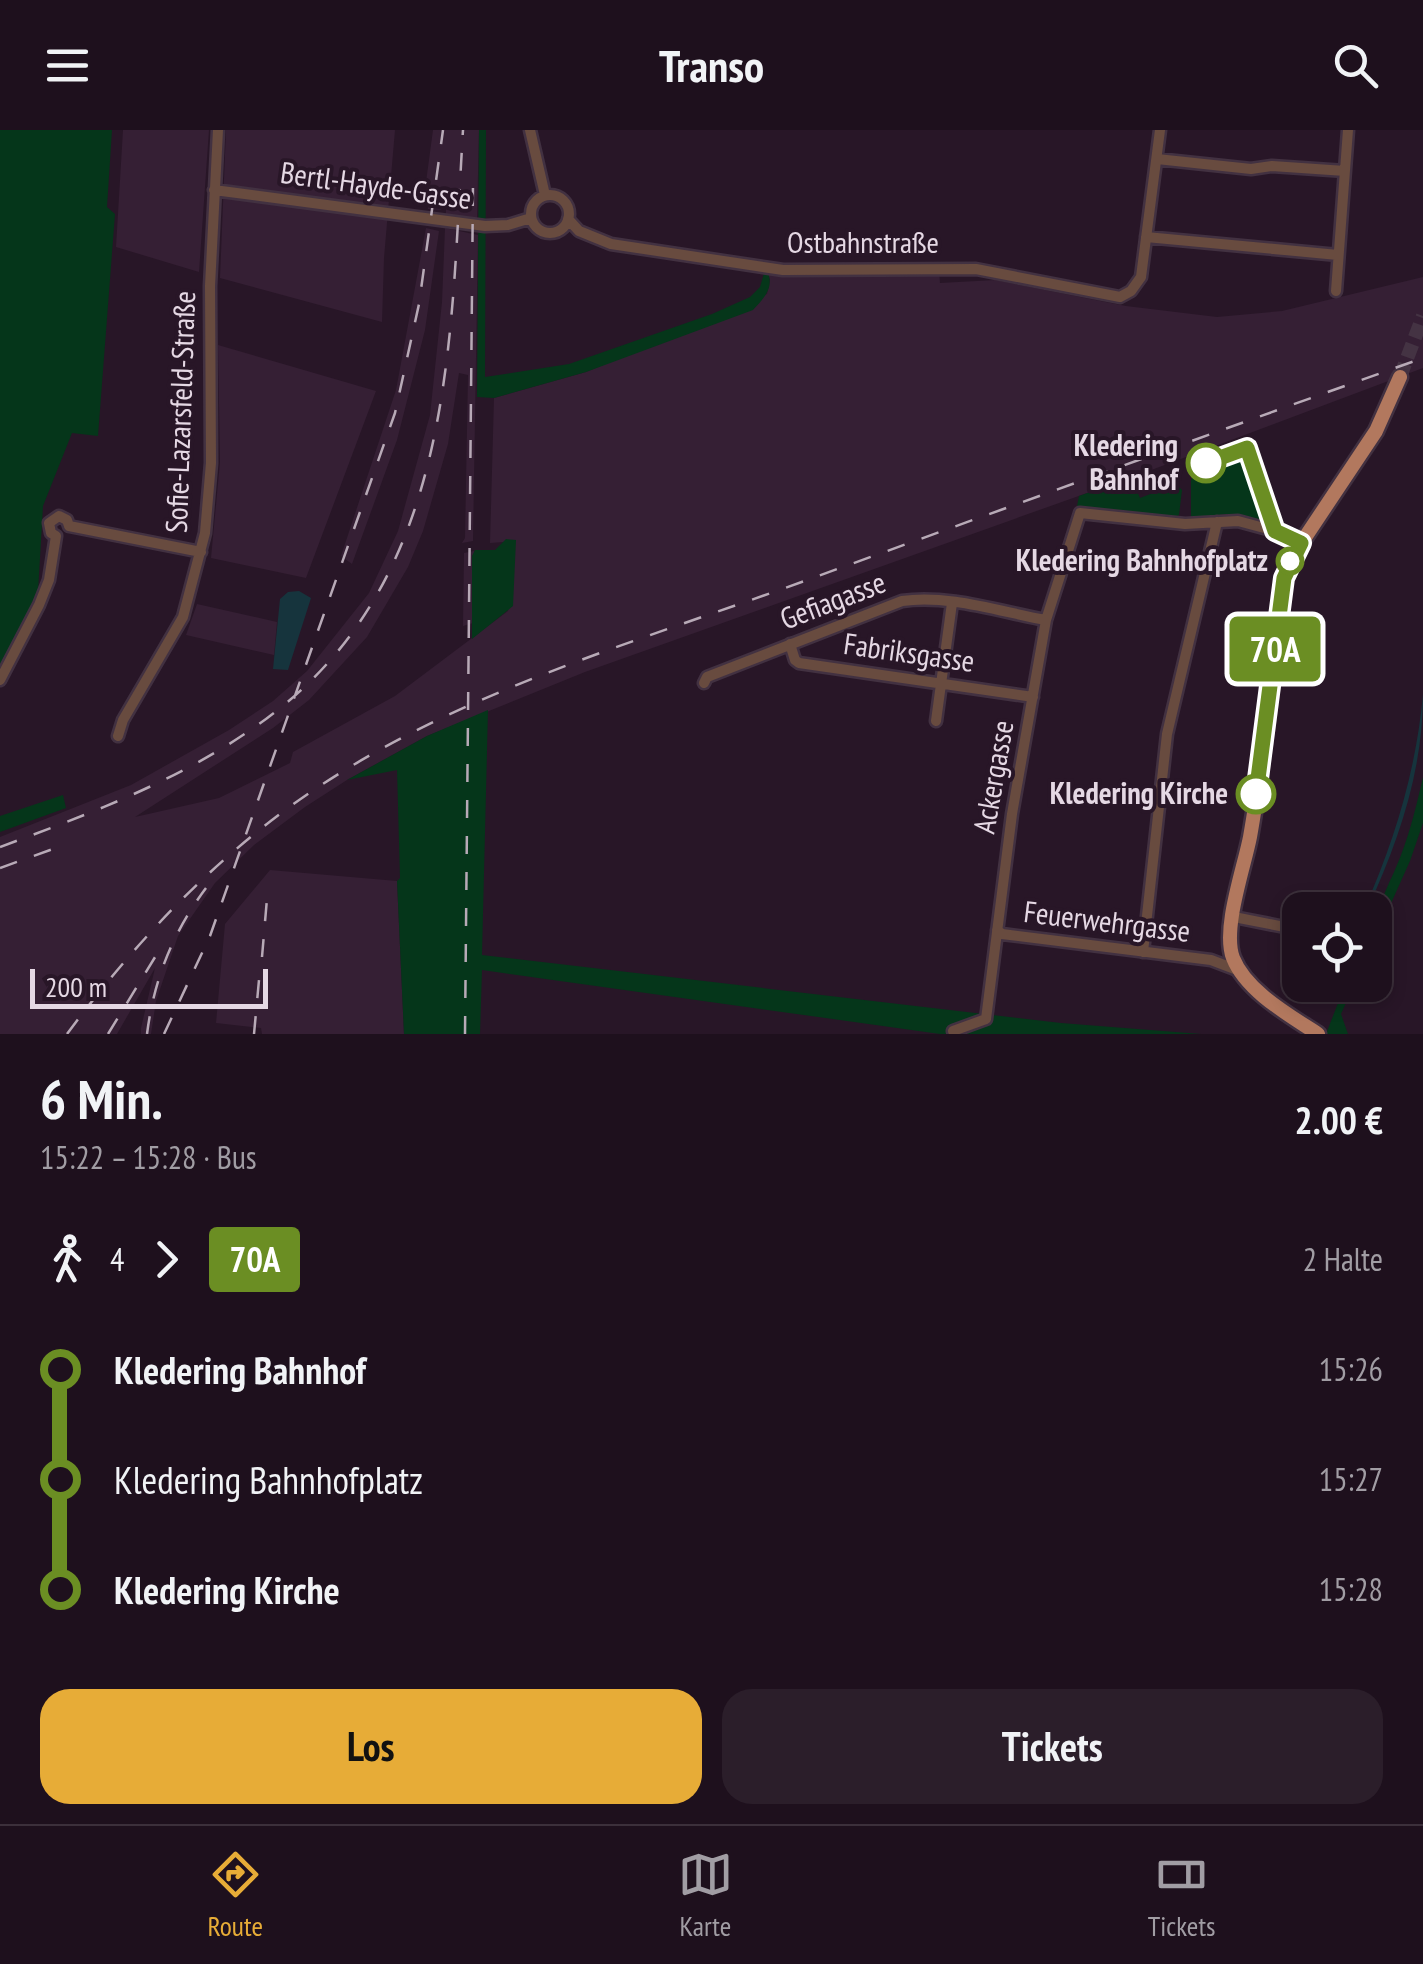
<!DOCTYPE html>
<html lang="de">
<head>
<meta charset="utf-8">
<style>
	body { margin:0; font-family:"PT Sans Narrow",sans-serif; background:#2b1e2a; color:#f1f3f6; height:100vh; display:flex; flex-direction:column; font-size:38px; white-space:nowrap }
	* { box-sizing:border-box; margin:0 }
	p { font-size:32px; color:#a19da4 }
	.icon { flex:none; width:55px; height:55px; fill:none; stroke:currentColor; stroke-width:2; stroke-linecap:round; stroke-linejoin:round }
	.map { position:relative; height:904px; overflow:hidden }
	.sheet { display:flex; flex-direction:column; background:#1e101d; flex:1 }
	.sheet>* { flex:none }
	.badge { padding:0 20px; border-radius:8px; font-size:35px; line-height:65px }
	.controls { position:absolute; left:1282px; top:762px; display:grid; gap:20px }
	.controls a { display:grid; place-items:center; width:110px; height:110px; border-radius:20px; background:#1e101d; box-shadow:0 5px 15px #0003,0 0 0 2px #3c303b; font-size:50px }
	.scale { position:absolute; left:30px; bottom:25px; width:238px; box-sizing:border-box; padding-left:10px; border:5px solid #e5d8e4; border-top:0; font-size:28px; line-height:35px; white-space:nowrap; color:#e5d8e4; -webkit-text-stroke:8px #281627; paint-order:stroke }
	.map>.badge { position:absolute; translate:-50% -50%; box-shadow:0 0 0 5px #fff }
	.legs { display:flex; align-items:center; gap:15px; height:110px; padding:0 40px; font-size:32px }
	.legs p { margin-inline-start:auto }
	.summary { display:flex; align-items:center; justify-content:space-between; height:170px; padding:0 40px }
	h1 { font-size:55px; font-weight:600; line-height:75px }
	.primary-button { display:flex; gap:20px; margin-top:auto; padding:20px 40px }
	.primary-button a { flex:1; height:115px; border-radius:30px; background:#e7ac37; color:#111; font-size:40px; font-weight:600; line-height:115px; text-align:center }
	.primary-button a+a { background:#2b1e2a; color:#f1f3f6 }
	ul { padding:0 40px; list-style:none }
	li { display:flex; align-items:center; gap:35px; height:110px; font-size:38px }
	li i { display:grid; place-items:center; width:15px; height:100%; margin:0 12px; background:currentColor }
	li i::after { content:''; width:25px; height:25px; margin:-12px; border:8px solid; border-radius:50%; background:#1e101d }
	li p { margin-inline-start:auto }
	li:first-child i { background:linear-gradient(#0000 50%,currentColor 0) }
	li:last-child i { background:linear-gradient(currentColor 50%,#0000 0) }
	header { display:flex; justify-content:space-between; align-items:center; height:130px; padding:0 40px; background:#1e101d; font-size:45px; font-weight:600 }
	.dock { display:flex; justify-content:space-around; align-items:center; height:140px; border-top:2px solid #3c303b; background:#1e101d; font-size:28px; color:#a19da4 }
	.dock a { display:grid; justify-items:center; gap:5px }
	.dock .on { color:#e7ac37 }
	.map>svg:first-child { display:block }
	.built { fill:#351f34 }
	.green { fill:#05361a }
	.water { fill:#16343d }
	.lines { fill:none; stroke-linecap:round; stroke-linejoin:round }
	.major-tunnel { stroke:#443343; stroke-width:14; stroke-dasharray:14 7; stroke-linecap:butt }
	.minor-casing { stroke:#423141; stroke-width:15 }
	.major-casing { stroke:#423141; stroke-width:19 }
	.minor { stroke:#684b3f; stroke-width:10 }
	.major { stroke:#b2785e; stroke-width:14 }
	.rail { stroke:#b8aab7; stroke-width:2.5; stroke-dasharray:18 18; stroke-linecap:butt }
	.line-1-casing { stroke:#fff; stroke-width:22 }
	.line-1 { stroke:#6b8e23; stroke-width:15 }
	.stop-1-dot { fill:#fff; stroke:#6b8e23; stroke-width:5 }
	.labels { text-anchor:middle; stroke-width:8; stroke-linejoin:round; paint-order:stroke }
	.street-label { font-size:30px; fill:#e5d8e4; stroke:#281627 }
	.stop-label { font-size:30px; font-weight:bold; fill:#e5d8e4; stroke:#281627; text-anchor:end }
</style>
</head>
<body>
<header><svg class="icon" aria-label="menu" viewBox="0 0 24 24"><path d="M4 6h16M4 12h16M4 18h16"/></svg>Transo<svg class="icon" aria-label="search" viewBox="0 0 24 24"><circle cx="10" cy="10" r="6"/><path d="M15 15l6 6"/></svg></header>
<div class="map">
<svg width="1423" height="904" viewBox="0 0 1423 904">
	<rect width="100%" height="100%" fill="#281627"/>
	<!-- built -->
	<path class="built" d="M123 0H209L199 142 116 117Z
		M226 0H395L384 128 382 192 220 148Z
		M433 0H479L477 88 446 84V74L441 80 428 79 426 52Z
		M426 98 439 101 425 200 397 310 352 434 341 426 396 260Z
		M445 98 478 105 473 411 462 413 465 408 468 245 459 243 448 314 423 401 408 437 367 507 309 570 273 598 135 687 219 668 290 633 293 622 395 566 508 481 515 411 490 413 494 268 586 242 767 164 770 150 768 143 848 145 939 140 940 153 995 150 1126 176 1217 187 1282 181 1423 147V238L1146 342 585 542 427 606 347 650 305 677 254 715 215 753 178 806 156 871 151 904H141V898L155 838 117 904H0V707L131 655 229 600 273 571 307 541 369 463 398 401 430 285 442 172Z
		M218 215 376 261 306 448 211 428 220 332Z
		M474 421 473 493 463 496 464 423Z
		M197 474 277 492 274 525 186 505Z
		M270 740 397 751 404 904H262L261 898 216 893 225 794Z"/>
	<!-- green -->
	<path class="green" d="M0 0H112L107 77 115 84 98 306 72 303 43 376 38 462 0 540Z
		M479 0H486L485 247 569 234 712 184 750 167 760 157 764 143H768C774 159 763 169 753 180L586 242 494 268 477 267Z
		M1240 327 1248 332 1268 388 1265 392 1228 384 1191 388V350L1194 344Z
		M1167 345 1182 360 1179 385 1174 388 1077 376 1079 366 1121 351 1124 360 1137 361 1140 368 1171 356Z
		M506 409 516 410 513 476 472 509V426L475 420H495Z
		M488 580 482 825 1061 893 1201 904H940L482 840 480 904H404L397 751 400 748 397 640 347 650 427 606Z
		M1423 647V693L1410 731 1375 809C1375 774 1389 757 1401 725 1411 699 1417 673 1423 647Z
		M63 665 66 678 0 702V686Z
		M1345 855H1354L1341 884 1348 904H1326Z"/>
	<!-- water -->
	<path class="water" d="M299 461 311 468 288 540 273 539 280 469 288 462Z
		M1423 564C1423 641 1399 710 1367 780H1364C1395 709 1416 641 1423 564Z"/>
	<g class="lines">
		<!-- major-tunnel -->
		<path class="major-tunnel" d="M1400 247 1423 186"/>
		<defs>
			<path id="minor" d="M530 0 545 65
				M1157 29 1251 39 1272 36 1345 41
				M214 60 485 96 508 95 531 88
				M531 84a19 19 0 1 1 38 0a19 19 0 1 1-38 0Z
				M568 89 579 101 611 114 783 140 976 139 1120 167 1131 161 1141 147 1160 0
				M1146 107 1338 125
				M1336 161 1348 0
				M69 396 201 422
				M790 514 795 530 799 533 1033 567
				M0 550 39 475 49 450 56 406 51 403 49 393 59 386 67 390 69 396
				M704 553 707 547 902 471C948 464 1001 482 1046 490
				M936 591 952 473
				M118 606 123 590 183 487 205 403 211 333 210 156 218 0
				M1234 787 1300 800
				M997 800 1002 804 1211 830 1240 841
				M1143 822 1167 604 1217 392
				M953 901 986 889 1012 684 1046 490 1080 383 1185 394 1238 391 1275 401 1301 413"/>
			<path id="major" d="M1318 904C1289 885 1246 861 1233 828 1222 799 1244 738 1250 707 1265 622 1273 534 1285 448L1298 418 1376 301 1400 247"/>
		</defs>
		<!-- minor casing -->
		<use href="#minor" class="minor-casing"/>
		<!-- major casing -->
		<use href="#major" class="major-casing"/>
		<!-- minor -->
		<use href="#minor" class="minor"/>
		<!-- major -->
		<use href="#major" class="major"/>
		<!-- rail -->
		<path class="rail" d="M0 717C92 683 186 648 266 589 456 449 450 212 463 0
			M0 738 53 719
			M262 827 268 757
			M67 904C131 818 201 742 288 678 444 564 639 512 818 446 1020 373 1221 300 1423 228
			M108 904 160 819
			M147 904C154 849 173 802 206 758
			M164 904 210 806 395 283 419 174 443 0
			M254 904 259 850
			M465 904 473 54"/>
	</g>
	<g class="lines">
		<defs>
			<path id="line-1" d="M1206 333 1247 318 1275 401 1301 413 1284 448 1256 664"/>
		</defs>
		<!-- line-1 casing -->
		<use href="#line-1" class="line-1-casing"/>
		<!-- line-1 -->
		<use href="#line-1" class="line-1"/>
	</g>
	<!-- markers -->
	<g class="stop-1-dot">
		<circle cx="1206" cy="333" r="18"/>
		<circle cx="1290" cy="431" r="12"/>
		<circle cx="1256" cy="664" r="18"/>
	</g>
	<g class="labels">
		<!-- street labels -->
		<g class="street-label">
			<text transform="translate(376 56) rotate(8)" y="10">Bertl-Hayde-Gasse</text>
			<text x="863" y="123">Ostbahnstraße</text>
			<text transform="translate(181 282) rotate(-88)" y="10">Sofie-Lazarsfeld-Straße</text>
			<text transform="translate(833 471) rotate(-21)" y="10">Gefiagasse</text>
			<text transform="translate(909 523) rotate(8)" y="10">Fabriksgasse</text>
			<text transform="translate(994 647) rotate(-80)" y="10">Ackergasse</text>
			<text transform="translate(1107 792) rotate(7)" y="10">Feuerwehrgasse</text>
		</g>
		<!-- stop labels -->
		<g class="stop-label">
			<text x="1178" y="326">Kledering<tspan x="1178" dy="34">Bahnhof</tspan></text>
			<text x="1268" y="441">Kledering Bahnhofplatz</text>
			<text x="1228" y="674">Kledering Kirche</text>
		</g>
	</g>
</svg>
<div class="controls">
<a><svg class="icon" aria-label="locate" viewBox="0 0 24 24"><circle cx="12" cy="12" r="6"/><path d="M12 2v4M12 18v4M2 12h4M18 12h4"/></svg></a>
</div>
<div class="scale">200 m</div>
<b class="badge" style="left:1275px;top:519px;background:#6b8e23;color:#fff">70A</b>
</div>
<section class="sheet">
<div class="summary"><div><h1>6 Min.</h1><p>15:22 – 15:28 · Bus</p></div><b>2.00 €</b></div>
<div class="legs"><svg class="icon" aria-label="walk" viewBox="0 0 24 24"><circle cx="13" cy="4" r="2"/><path d="M13 8l-2 6 4 7M11 14l-3 7M7 12l3-4h3l4 4"/></svg>4<svg class="icon" aria-label="forward" viewBox="0 0 24 24"><path d="M9 5l7 7-7 7"/></svg><b class="badge" style="background:#6b8e23;color:#fff">70A</b><p>2 Halte</p></div>
<ul>
<li><i style="color:#6b8e23"></i><b>Kledering Bahnhof</b><p>15:26</p></li>
<li><i style="color:#6b8e23"></i><span>Kledering Bahnhofplatz</span><p>15:27</p></li>
<li><i style="color:#6b8e23"></i><b>Kledering Kirche</b><p>15:28</p></li>
</ul>
<div class="primary-button"><a>Los</a><a>Tickets</a></div>
</section>
<nav class="dock">
<a class="on"><svg class="icon" aria-label="directions" viewBox="0 0 24 24"><path d="M12 3l9 9-9 9-9-9zM9 14v-3h6M13 9l2 2-2 2"/></svg>Route</a>
<a><svg class="icon" aria-label="map" viewBox="0 0 24 24"><path d="M3 6l6-2 6 2 6-2v14l-6 2-6-2-6 2zM9 4v14M15 6v14"/></svg>Karte</a>
<a><svg class="icon" aria-label="tickets" viewBox="0 0 24 24"><path d="M3 7h18v10H3zM15 7v10"/></svg>Tickets</a>
</nav>
</body>
</html>
